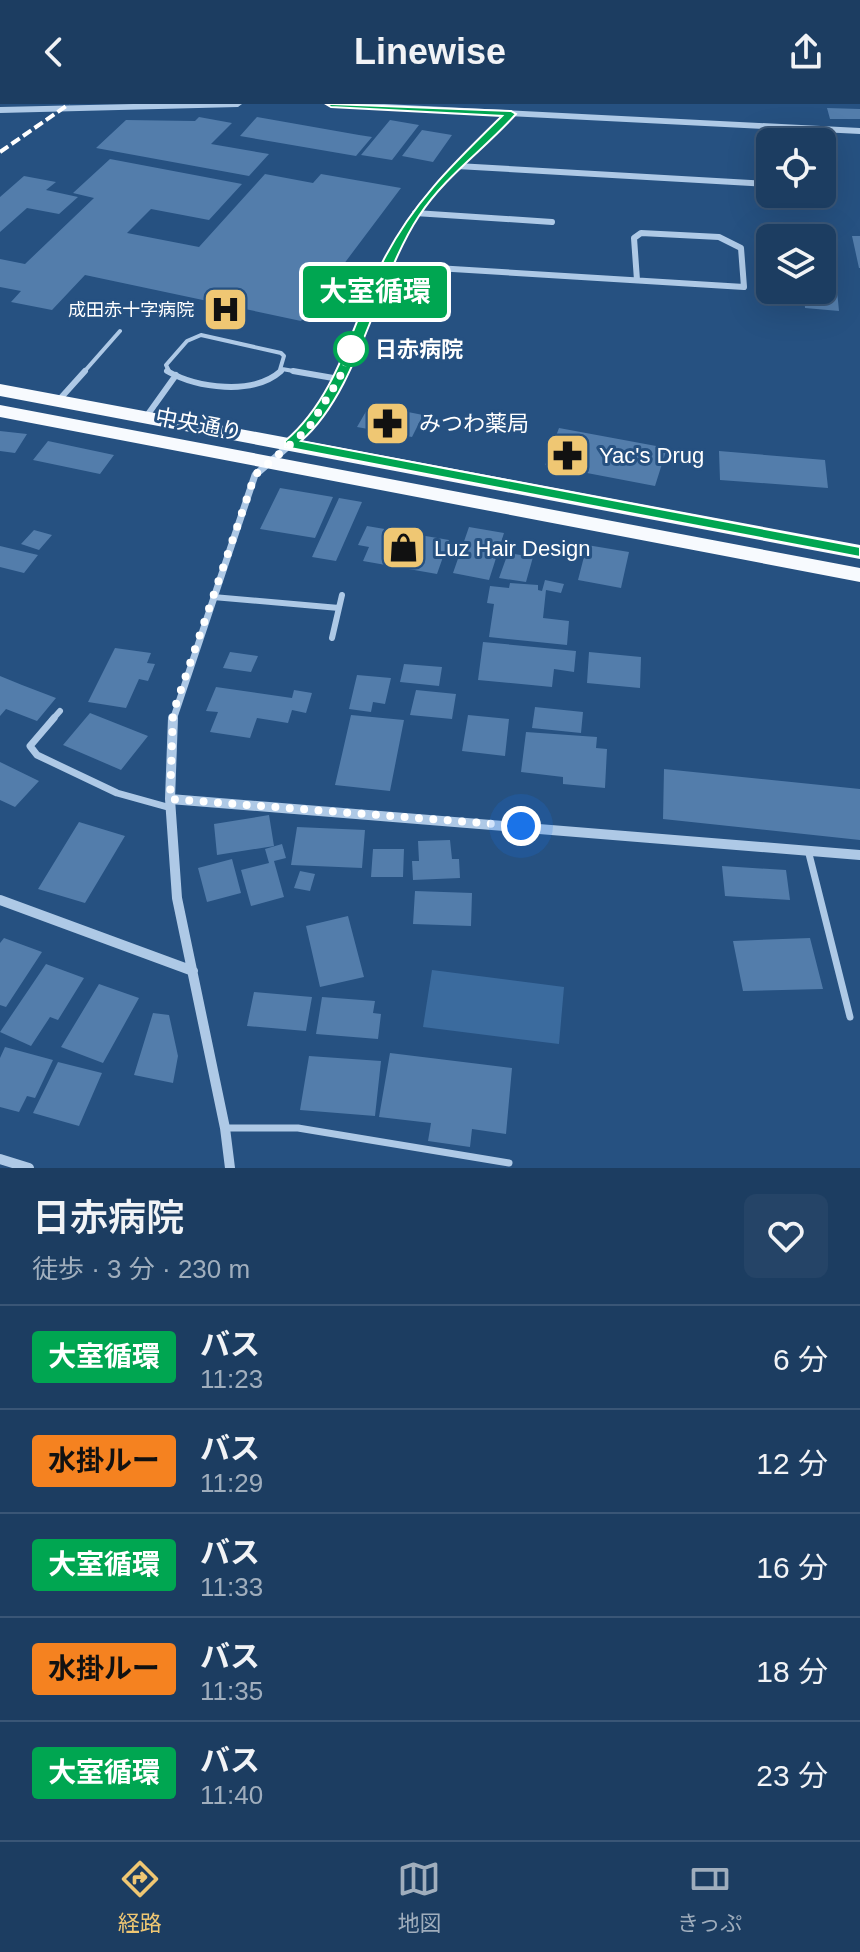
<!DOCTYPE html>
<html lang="ja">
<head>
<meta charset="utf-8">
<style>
	body { margin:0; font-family:Helvetica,"Noto Sans JP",sans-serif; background:#254467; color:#f1f3f6; height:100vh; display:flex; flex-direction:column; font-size:30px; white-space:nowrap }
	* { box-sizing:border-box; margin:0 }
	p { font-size:26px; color:#a0aebd }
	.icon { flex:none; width:44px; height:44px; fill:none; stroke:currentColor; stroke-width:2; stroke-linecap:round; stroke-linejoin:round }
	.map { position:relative; height:1064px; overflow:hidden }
	.panel { display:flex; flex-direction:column; background:#1c3d61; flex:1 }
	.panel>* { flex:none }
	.badge { padding:0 16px; border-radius:6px; font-size:28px; line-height:52px }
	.buttons { position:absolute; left:756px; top:24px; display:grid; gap:16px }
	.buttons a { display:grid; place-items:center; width:80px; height:80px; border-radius:12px; background:#1c3d61; box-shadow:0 8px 32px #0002,0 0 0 2px #3a5676; font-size:40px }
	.you { position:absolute; width:40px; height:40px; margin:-20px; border:6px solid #fff; border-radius:50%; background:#1a73e8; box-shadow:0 0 0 12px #1a73e833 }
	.map>.badge { position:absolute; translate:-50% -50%; box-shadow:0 0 0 4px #fff }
	.round { display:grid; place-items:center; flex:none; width:84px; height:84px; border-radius:12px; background:#254467 }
	.overview { display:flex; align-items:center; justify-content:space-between; height:136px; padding:0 32px }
	h1 { font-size:38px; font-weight:600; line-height:60px }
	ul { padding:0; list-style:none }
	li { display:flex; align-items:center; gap:24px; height:104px; padding:0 32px; border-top:2px solid #3a5676 }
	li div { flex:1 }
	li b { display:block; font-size:30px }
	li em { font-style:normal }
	li .badge { min-width:88px; font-weight:700; text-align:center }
	header { display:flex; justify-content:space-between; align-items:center; height:104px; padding:0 32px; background:#1c3d61; font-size:36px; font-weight:600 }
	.tab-bar { display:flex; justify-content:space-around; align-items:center; height:112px; border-top:2px solid #3a5676; background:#1c3d61; font-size:22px; color:#a0aebd }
	.tab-bar a { display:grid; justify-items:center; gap:4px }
	.tab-bar .selected { color:#efc773 }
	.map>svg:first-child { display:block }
	.green { fill:#3b6b9e }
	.building { fill:#537dab }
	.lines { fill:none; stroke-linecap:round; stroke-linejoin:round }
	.service-far2 { stroke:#aec9e6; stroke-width:4 }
	.service-far1 { stroke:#aec9e6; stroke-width:6 }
	.service { stroke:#aec9e6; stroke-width:7 }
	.minor-far2 { stroke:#aec9e6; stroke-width:6 }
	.minor-far1 { stroke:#aec9e6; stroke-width:7 }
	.minor { stroke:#aec9e6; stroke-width:10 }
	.tertiary { fill:#aec9e6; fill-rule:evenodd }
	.trunk { fill:#f7fafe; fill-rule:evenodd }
	.rail { stroke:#fff; stroke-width:4; stroke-dasharray:10 4; stroke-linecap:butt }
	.line { fill:#00a651; stroke:#fff; stroke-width:2 }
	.walk { stroke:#fff; stroke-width:8; stroke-dasharray:0 14.4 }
	.stop-dot { fill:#fff; stroke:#00a651; stroke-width:4 }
	.labels { text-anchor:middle; stroke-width:6; stroke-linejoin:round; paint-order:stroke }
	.far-poi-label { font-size:18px; fill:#fff; stroke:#265181; text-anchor:end }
	.stop-label { font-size:22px; font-weight:bold; fill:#fff; stroke:#265181; text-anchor:start }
	.poi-label { font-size:22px; fill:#fff; stroke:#265181; text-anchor:start }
	.street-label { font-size:22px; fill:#fff; stroke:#265181 }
</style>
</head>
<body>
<header><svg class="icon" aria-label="back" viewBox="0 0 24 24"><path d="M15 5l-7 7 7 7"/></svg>Linewise<svg class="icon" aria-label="share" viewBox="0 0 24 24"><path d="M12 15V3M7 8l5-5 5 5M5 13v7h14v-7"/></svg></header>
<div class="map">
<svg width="860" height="1064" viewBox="0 0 860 1064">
	<rect width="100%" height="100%" fill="#265181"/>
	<!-- green -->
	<path class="green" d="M432 866 564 883 559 940 423 923Z"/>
	<!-- building -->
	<path class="building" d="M827 4 860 5V15H830Z
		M199 13 232 19 211 40 269 50 249 72 96 44 126 16 195 17Z
		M257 13 359 31 372 33 356 52 240 32Z
		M390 16 419 21 392 56 361 51Z
		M422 26 452 31 433 58 402 52Z
		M110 55 242 80 209 116 151 105 127 129 199 143 265 70 313 79 321 70 401 84 301 217 245 205 234 218 206 212 217 199 85 171 52 206 11 198 21 187 0 183V155L25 160 94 94 73 89Z
		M24 72 56 78 46 86 78 93 59 110 27 104 0 128V93Z
		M852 132H860V164H859Z
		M822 175 836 176 839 207 805 204 804 186H822Z
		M368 304 401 311 403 307 423 311 412 333 357 323Z
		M559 324 667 344 655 382 545 361Z
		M0 327 27 330 15 349 0 347Z
		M48 337 114 351 100 370 33 356Z
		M719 347 825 356 828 384 720 376Z
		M280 384 333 393 315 434 260 425Z
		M339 394 362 398 336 457 312 453Z
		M367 422 449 436 437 470 363 457 369 443 358 441Z
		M469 423 504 429 489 476 453 469Z
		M34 426 52 431 39 446 21 440Z
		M587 441 629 448 621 484 578 476Z
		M0 442 38 451 24 469 0 463Z
		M508 449 533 453 526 478 499 474Z
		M545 476 564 480 561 489 546 486 543 514 569 517 567 541 489 533 494 500 487 499 490 482 509 484 510 479 538 481V486L542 487Z
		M483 538 576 547 574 568 554 565 552 583 478 576Z
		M115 544 151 549 147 559 155 560 148 577 139 575 126 604 88 598Z
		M230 548 258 552 251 568 223 564Z
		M589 548 641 553 640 584 587 579Z
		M404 560 442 563 439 582 400 578Z
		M357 571 391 574 385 600 373 598 371 608 349 605Z
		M0 572 22 581 56 594 37 617 6 605 0 612Z
		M216 583 292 594 294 586 312 589 306 609 292 606 288 619 257 614 250 634 210 628 218 608 206 607Z
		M416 586 456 590 452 615 410 611Z
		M535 603 583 608 581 629 532 624Z
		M90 609 148 632 121 666 63 641Z
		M351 611 404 616 390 687 335 681Z
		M468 611 509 615 505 652 462 647Z
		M526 628 597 633 596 644 607 645 605 684 563 680V673L521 668Z
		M0 658 39 677 15 703 0 696Z
		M664 665 860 685V736L663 715Z
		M269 711 274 742 217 751 214 720Z
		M79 718 125 732 85 799 38 785Z
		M297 723 365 726 362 764 291 761Z
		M450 736 452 755H459L460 774 413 776 412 757H419L418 737Z
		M282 740 286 754 274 757 284 793 251 802 241 766 269 759 265 745Z
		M373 745H404L403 773H371Z
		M232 755 241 789 207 798 198 764Z
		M722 762 786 766 790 796 725 792Z
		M300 767 315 770 310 787 294 784Z
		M415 787 472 789 471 822 413 820Z
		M348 812 364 873 320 883 306 822Z
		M4 834 42 848 6 903 0 901V839Z
		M810 834 823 885 743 887 733 837Z
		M46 860 84 874 58 916 50 913 31 942 0 928Z
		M99 880 139 894 103 959 61 943Z
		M254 888 312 893 306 927 247 922Z
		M322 893 375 897 373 909 381 910 378 935 316 930Z
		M153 909 169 911 178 952 173 979 134 971Z
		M5 943 53 956 35 994 27 992 19 1008 0 1003V954Z
		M390 949 512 964 506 1030 472 1025 470 1043 428 1037 431 1019 379 1013Z
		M309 952 381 957 375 1012 300 1006Z
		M58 958 102 969 79 1022 33 1009Z"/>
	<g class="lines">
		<!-- service-far2 -->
		<path class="service-far2" d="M282 265 305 269
			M83 269 120 227
			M170 269 166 261 187 237 201 231 281 249 284 252 279 269"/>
		<!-- service-far1 -->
		<path class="service-far1" d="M167 267C197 284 253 292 281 267
			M293 267 339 275
			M58 297 85 267
			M146 313 176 271
			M213 493 339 504
			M332 534 342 491
			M52 616 60 607"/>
		<!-- service -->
		<path class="service" d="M54 614 30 642 37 651 117 689 171 704
			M808 746 850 913
			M225 1024H298L509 1059"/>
		<!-- minor-far2 -->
		<path class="minor-far2" d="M457 62 770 80
			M822 83H829
			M415 109 552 118
			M387 161 744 183 741 144 719 133 641 129 634 134 637 176
			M342 269C363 218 383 151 417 107 444 71 478 41 511 10"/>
		<!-- minor-far1 -->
		<path class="minor-far1" d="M173 616 255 371 308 325 342 267"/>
		<!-- minor -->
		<path class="minor" d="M173 614 170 695 177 794 225 1024 230 1064
			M170 695 860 751
			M0 796 193 867
			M0 1055 29 1064"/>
		<!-- tertiary -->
		<path class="tertiary" d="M133 0H242L238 3 0 9V3Z
			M328 0H384L860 24V30L332 3Z"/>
		<!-- trunk -->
		<path class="trunk" d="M0 280 860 441V455L0 292Z
			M0 301 860 464V478L0 313Z"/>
		<!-- rail -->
		<path class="rail" d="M0 48 69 0"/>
	</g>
	<!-- line -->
	<path class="line" d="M326 0H331L511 7 516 10C485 45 445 72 419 112 376 177 359 287 301 337L860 443V453L285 343V337C338 292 352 219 382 159 412 99 454 59 502 12L331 3Z"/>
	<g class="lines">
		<!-- walk -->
		<path class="walk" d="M351 245 339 275 308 325 255 371 173 609 170 695 521 722"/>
	</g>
	<!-- icons -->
	<defs>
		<symbol id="hospital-square" viewBox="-11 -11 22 22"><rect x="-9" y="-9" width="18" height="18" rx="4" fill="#efc773" stroke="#265181"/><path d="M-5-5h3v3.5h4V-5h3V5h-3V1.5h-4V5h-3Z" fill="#111"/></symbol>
		<symbol id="pharmacy-square" viewBox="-11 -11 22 22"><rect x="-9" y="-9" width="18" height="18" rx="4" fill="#efc773" stroke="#265181"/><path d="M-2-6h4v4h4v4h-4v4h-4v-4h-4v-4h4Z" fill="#111"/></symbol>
		<symbol id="shop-square" viewBox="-11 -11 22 22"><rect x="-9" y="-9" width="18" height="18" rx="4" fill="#efc773" stroke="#265181"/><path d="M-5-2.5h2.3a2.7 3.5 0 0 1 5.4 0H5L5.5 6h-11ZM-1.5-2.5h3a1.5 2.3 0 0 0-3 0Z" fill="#111"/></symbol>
	</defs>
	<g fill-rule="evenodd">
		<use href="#hospital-square" x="200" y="180" width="51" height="51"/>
		<use href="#pharmacy-square" x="362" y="294" width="51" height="51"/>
		<use href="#pharmacy-square" x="542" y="326" width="51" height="51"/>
		<use href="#shop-square" x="378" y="418" width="51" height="51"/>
	</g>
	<!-- markers -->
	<circle class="stop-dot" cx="351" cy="245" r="16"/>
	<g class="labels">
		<!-- far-poi labels -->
		<g class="far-poi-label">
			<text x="194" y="212">成田赤十字病院</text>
		</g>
		<!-- stop labels -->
		<g class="stop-label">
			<text x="375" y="253">日赤病院</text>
		</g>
		<!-- poi labels -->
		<g class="poi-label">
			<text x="419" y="327">みつわ薬局</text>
			<text x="599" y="359">Yac's Drug</text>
			<text x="434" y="452">Luz Hair Design</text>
		</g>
		<!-- street labels -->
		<g class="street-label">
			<text transform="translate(199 320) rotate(11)" y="8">中央通り</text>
		</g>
	</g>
</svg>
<div class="buttons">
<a><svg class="icon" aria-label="locate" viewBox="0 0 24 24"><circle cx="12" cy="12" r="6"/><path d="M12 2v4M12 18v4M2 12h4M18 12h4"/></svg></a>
<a><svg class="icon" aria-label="layers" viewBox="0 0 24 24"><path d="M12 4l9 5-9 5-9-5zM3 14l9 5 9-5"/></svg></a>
</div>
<div class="you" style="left:521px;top:722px"></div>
<b class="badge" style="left:375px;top:188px;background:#00a651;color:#fff">大室循環</b>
</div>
<section class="panel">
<div class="overview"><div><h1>日赤病院</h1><p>徒歩 · 3 分 · 230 m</p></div><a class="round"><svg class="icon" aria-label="heart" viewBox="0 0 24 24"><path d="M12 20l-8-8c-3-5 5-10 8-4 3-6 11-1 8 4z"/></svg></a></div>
<ul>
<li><span class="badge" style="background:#00a651;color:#fff">大室循環</span><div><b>バス</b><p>11:23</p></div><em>6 分</em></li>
<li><span class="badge" style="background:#f58220;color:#111">水掛ルー</span><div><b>バス</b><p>11:29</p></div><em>12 分</em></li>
<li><span class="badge" style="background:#00a651;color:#fff">大室循環</span><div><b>バス</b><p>11:33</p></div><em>16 分</em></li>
<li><span class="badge" style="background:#f58220;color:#111">水掛ルー</span><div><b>バス</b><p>11:35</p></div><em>18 分</em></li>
<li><span class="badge" style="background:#00a651;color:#fff">大室循環</span><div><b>バス</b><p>11:40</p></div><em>23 分</em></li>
</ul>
</section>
<nav class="tab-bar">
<a class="selected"><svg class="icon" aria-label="directions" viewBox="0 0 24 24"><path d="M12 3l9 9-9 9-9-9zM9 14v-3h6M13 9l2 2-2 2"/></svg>経路</a>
<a><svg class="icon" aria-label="map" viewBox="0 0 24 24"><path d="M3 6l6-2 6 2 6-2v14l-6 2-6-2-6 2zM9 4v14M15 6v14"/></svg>地図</a>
<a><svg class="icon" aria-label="tickets" viewBox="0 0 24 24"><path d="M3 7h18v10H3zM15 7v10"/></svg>きっぷ</a>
</nav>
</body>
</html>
